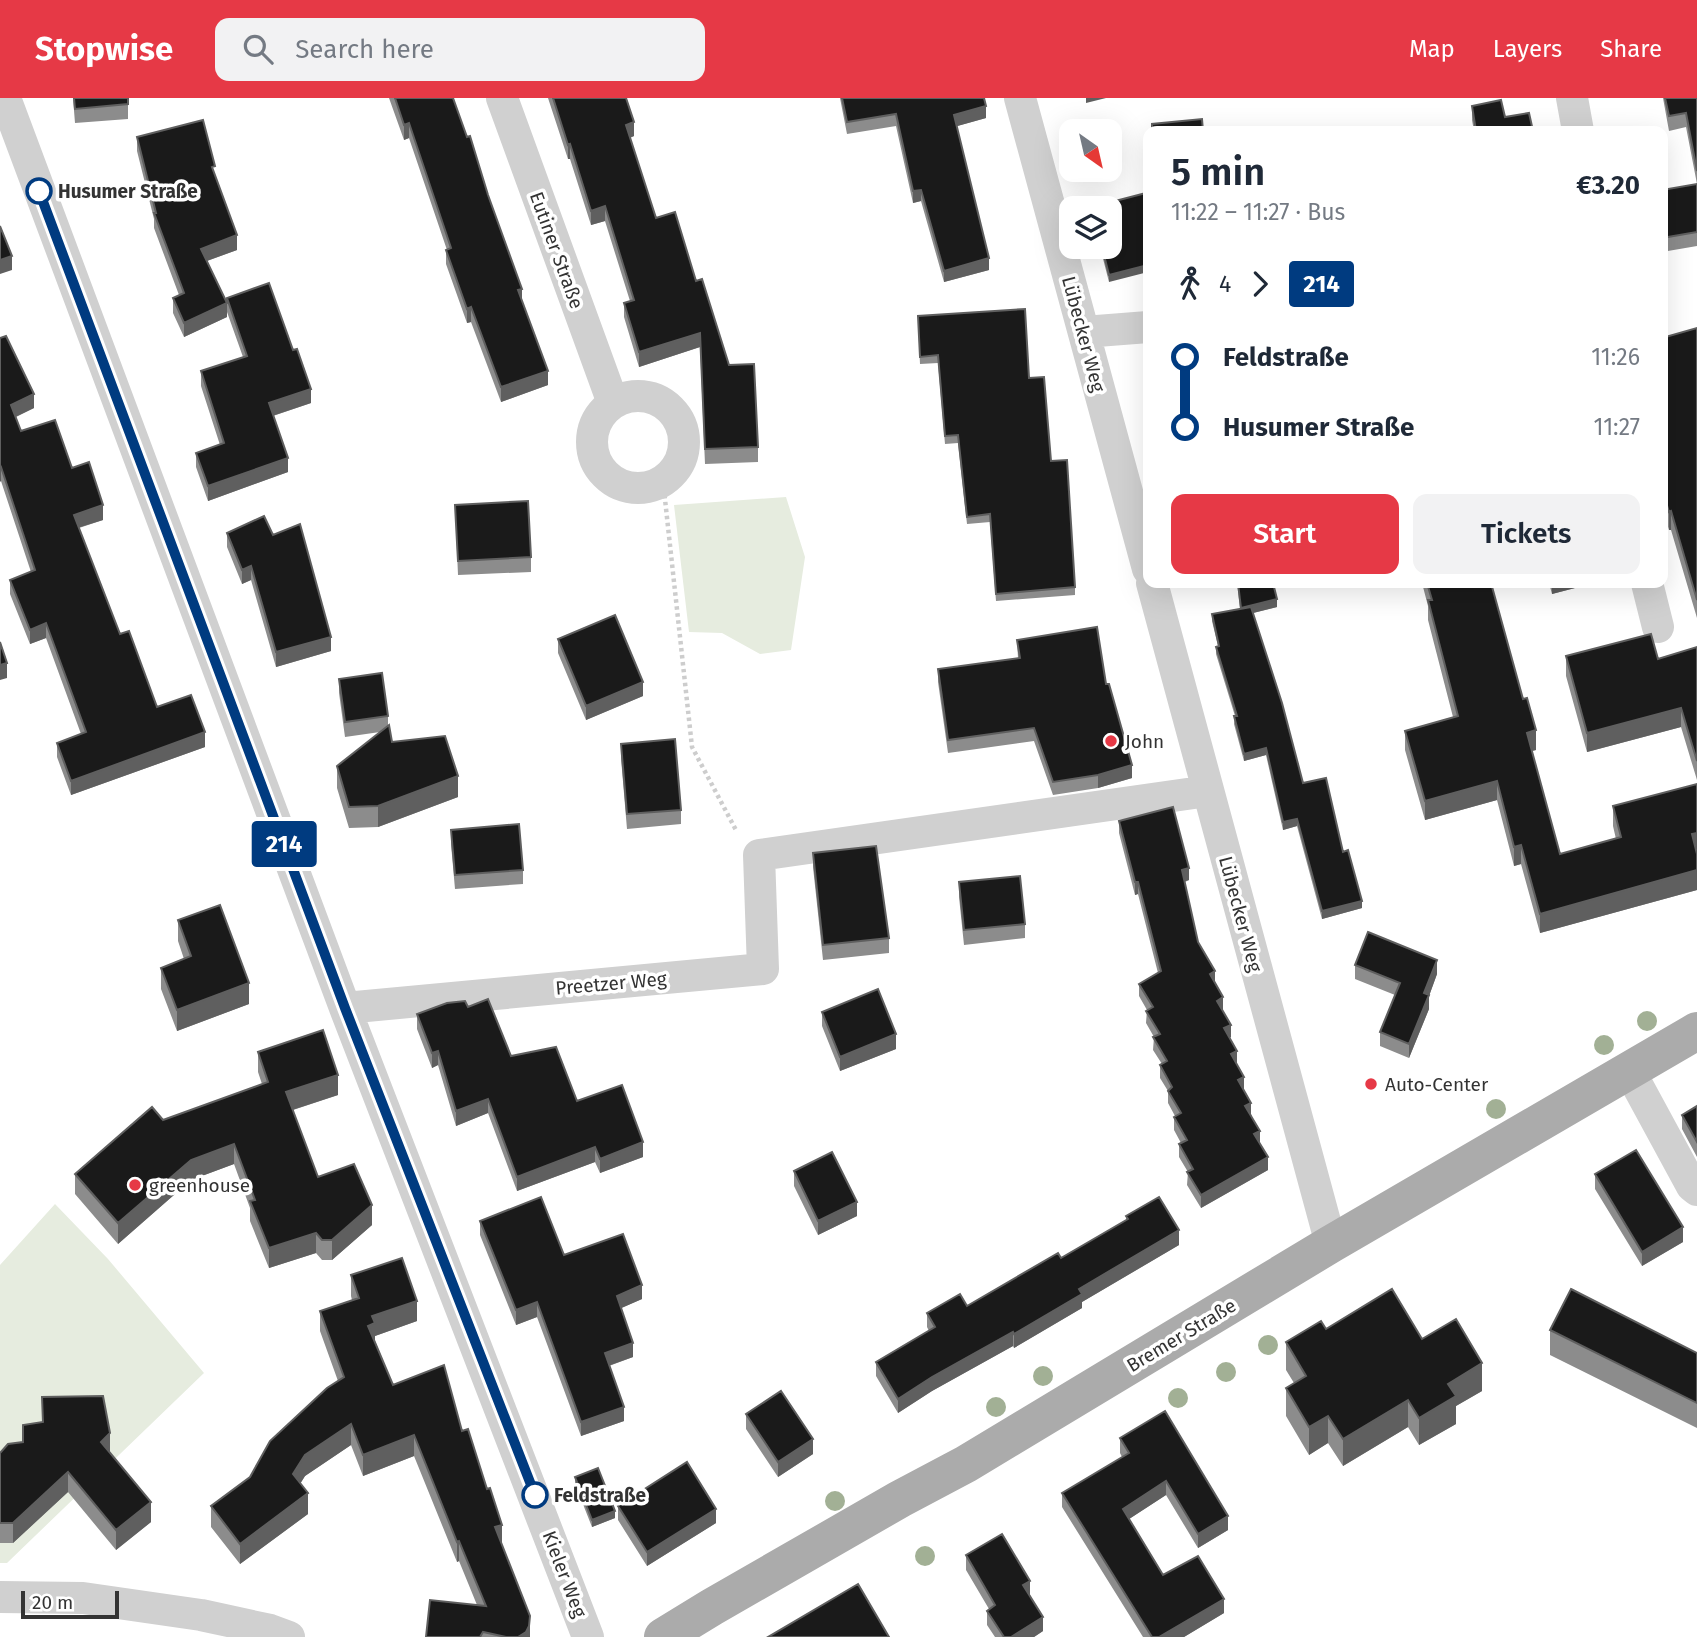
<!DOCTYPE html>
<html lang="en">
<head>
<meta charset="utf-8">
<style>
	body { margin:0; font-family:"Fira Sans",sans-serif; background:#f2f2f3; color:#1f2937; height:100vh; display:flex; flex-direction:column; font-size:26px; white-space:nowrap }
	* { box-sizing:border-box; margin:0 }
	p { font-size:23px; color:#747a83 }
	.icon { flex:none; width:38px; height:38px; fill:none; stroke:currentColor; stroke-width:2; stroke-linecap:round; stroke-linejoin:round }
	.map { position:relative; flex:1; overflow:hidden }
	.side { position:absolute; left:1143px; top:28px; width:525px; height:462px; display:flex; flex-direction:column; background:#fff; border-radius:14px; box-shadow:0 7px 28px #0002 }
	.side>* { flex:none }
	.badge { padding:0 14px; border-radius:5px; font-size:24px; line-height:46px }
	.needle { width:46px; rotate:146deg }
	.fabs { position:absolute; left:1059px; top:21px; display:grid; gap:14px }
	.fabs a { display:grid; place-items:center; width:63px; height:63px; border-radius:14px; background:#fff; box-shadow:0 7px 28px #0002; font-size:35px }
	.scale { position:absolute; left:21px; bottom:18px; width:98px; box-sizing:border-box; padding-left:7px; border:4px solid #333; border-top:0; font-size:19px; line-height:24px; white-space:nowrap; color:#333; -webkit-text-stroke:5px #fff; paint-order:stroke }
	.map>.badge { position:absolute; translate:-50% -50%; box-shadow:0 0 0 4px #fff }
	.legs { display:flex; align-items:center; gap:10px; height:77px; padding:0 28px; font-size:23px }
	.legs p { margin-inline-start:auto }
	.overview { display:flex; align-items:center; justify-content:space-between; height:119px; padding:0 28px }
	h1 { font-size:38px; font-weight:600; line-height:52px }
	.cta { display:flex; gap:14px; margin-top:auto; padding:14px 28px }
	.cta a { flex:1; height:80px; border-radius:14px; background:#e63946; color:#fff; font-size:28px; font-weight:600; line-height:80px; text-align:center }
	.cta a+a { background:#f2f2f3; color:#1f2937 }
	ul { padding:0 28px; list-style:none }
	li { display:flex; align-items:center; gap:24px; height:70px; font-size:26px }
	li i { display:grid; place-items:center; width:10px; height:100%; margin:0 9px; background:currentColor }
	li i::after { content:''; width:18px; height:18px; margin:-9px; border:5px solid; border-radius:50%; background:#fff }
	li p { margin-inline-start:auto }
	li:first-child i { background:linear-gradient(#0000 50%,currentColor 0) }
	li:last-child i { background:linear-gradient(currentColor 50%,#0000 0) }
	header { display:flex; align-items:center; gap:42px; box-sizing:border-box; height:98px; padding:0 35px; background:#e63946; color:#fff }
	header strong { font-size:33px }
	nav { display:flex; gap:38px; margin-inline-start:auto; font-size:24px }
	.search { width:490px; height:63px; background:#f2f2f3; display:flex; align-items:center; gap:18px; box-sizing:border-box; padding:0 24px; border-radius:14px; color:#747a83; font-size:26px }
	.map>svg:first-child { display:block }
	.green { fill:#e6ecdf }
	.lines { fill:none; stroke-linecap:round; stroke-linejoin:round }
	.path { stroke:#cdcdcd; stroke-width:4.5; stroke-dasharray:3.5 3.5; stroke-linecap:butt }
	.minor { stroke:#d0d0d0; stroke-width:32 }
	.major { stroke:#ababab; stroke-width:38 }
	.tree { fill:#a2b095 }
	.wall { fill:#8c8c8c }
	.shaded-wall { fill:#5f5f5f }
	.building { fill:#1a1a1a; stroke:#5f5f5f; stroke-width:2 }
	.line-1-casing { stroke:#fff; stroke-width:16 }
	.line-1 { stroke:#003b80; stroke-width:10 }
	.stop-1-dot { fill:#fff; stroke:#003b80; stroke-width:3.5 }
	.poi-dot { fill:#e63946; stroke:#fff; stroke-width:2.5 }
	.labels { text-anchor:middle; stroke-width:7; stroke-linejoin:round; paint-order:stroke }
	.stop-label { font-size:19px; font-weight:bold; fill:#333; stroke:#fff; text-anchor:start }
	.street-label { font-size:19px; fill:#333; stroke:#fff }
	.poi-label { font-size:19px; fill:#333; stroke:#fff; text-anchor:start }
</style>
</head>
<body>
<header>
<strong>Stopwise</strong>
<div class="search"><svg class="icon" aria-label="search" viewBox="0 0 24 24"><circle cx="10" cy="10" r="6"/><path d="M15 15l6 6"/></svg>Search here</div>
<nav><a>Map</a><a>Layers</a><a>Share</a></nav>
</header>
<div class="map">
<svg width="1697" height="1539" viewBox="0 0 1697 1539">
	<rect width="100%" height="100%" fill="#fff"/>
	<!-- green -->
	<path class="green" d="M786 399 805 459 791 552 760 556 722 535 689 534 674 407Z
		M55 1106 108 1161 204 1275 7 1465H0V1167Z"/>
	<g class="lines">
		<!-- path -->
		<path class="path" d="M663 383 692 649 737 734"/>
		<!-- minor -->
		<path class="minor" d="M5 0 345 910 588 1539
			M502 0 613 305
			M1020 0 1148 471
			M1572 0 1578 33
			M1084 234 1148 229
			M592 344a46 46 0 1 1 92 0a46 46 0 1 1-92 0Z
			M1152 485 1331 1146
			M1647 485 1658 529
			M345 910 763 871 759 757 1208 693
			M1629 972 1692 1088 1697 1092
			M0 1499 83 1500 201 1517 270 1532 289 1539"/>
		<!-- major -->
		<path class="major" d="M663 1539 712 1509 900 1401 966 1366 1331 1146 1697 933"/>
	</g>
	<!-- trees -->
	<g class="tree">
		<circle cx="1647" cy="923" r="10"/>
		<circle cx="1604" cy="947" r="10"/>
		<circle cx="1496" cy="1011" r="10"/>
		<circle cx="1268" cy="1247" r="10"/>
		<circle cx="1226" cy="1274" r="10"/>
		<circle cx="1043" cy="1278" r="10"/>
		<circle cx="1178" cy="1300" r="10"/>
		<circle cx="996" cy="1309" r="10"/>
		<circle cx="835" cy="1403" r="10"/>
		<circle cx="925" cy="1458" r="10"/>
	</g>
	<!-- wall -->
	<path class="wall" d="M73 0H128V21L75 25Z
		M389 0H453L522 205 548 287 501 304 471 224 467 225 446 166V152H447L409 40 404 42Z
		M548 0H626L634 38 630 40 656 120 696 183 729 267 758 349V364L705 366 700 249 639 269 624 219V205L630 203 605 123 591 127 570 61H568Z
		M840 0H984L986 20 957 28 989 172 944 184 921 103 913 105 896 28 847 36Z
		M1663 0H1697V148L1662 154V92L1697 86 1686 29 1669 33Z
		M1472 8 1505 19 1533 33H1474L1472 22Z
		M137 39 215 78 237 152 207 163 227 219 184 239 173 215V200L179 197 154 130V121L137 53Z
		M1100 149H1110L1109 184Z
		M227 200 311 305 273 318 288 374 208 403 196 369V355L220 347 201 288V273L243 259 227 214Z
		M918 225 1029 280 1051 363 1075 489V497L996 503 990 424 967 426 958 345 945 346 938 265 920 266Z
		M1697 230V520L1671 432H1669L1662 409V240Z
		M0 240 34 310 16 319 21 333 72 370 103 422 79 430 120 536 157 609 205 649 71 697 57 659V645L81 636 46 540 30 546 10 496V482L31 474 1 383Z
		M455 407 531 459V474L458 477Z
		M227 435 331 553 276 569 251 482 242 486 227 449Z
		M1202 485H1227L1203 487Z
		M1237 485H1273L1277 509 1253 515 1303 685 1343 754 1362 810 1322 821 1297 728 1283 732 1266 657 1244 663 1234 626 1235 618 1216 556V549L1218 548 1212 523V516L1240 511Z
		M1422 485H1491L1536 652 1532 653 1560 756 1616 741 1613 728V708L1697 756V792L1540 835 1521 766 1514 768 1497 702 1425 722 1405 652V633L1453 619 1428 522V508Z
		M1549 485H1594L1552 496Z
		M558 541 643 598 586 622 558 555Z
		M1017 542 1106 586 1132 680 1098 690 1053 697 1034 643 948 655 938 584V571L1018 560Z
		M1697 549V682L1681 629 1587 654 1566 578V558L1658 561Z
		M339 581 388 618V628L392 644 458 699 378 729 349 730 337 690V668L380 634 345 639 339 595Z
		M621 646 681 712V726L627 731 621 660Z
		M1119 723 1189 782 1185 784 1198 844 1215 884 1223 911 1222 912 1231 939 1229 940 1236 966 1268 1072 1201 1110 1187 1087 1188 1074 1179 1059V1046L1181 1045 1174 1032V1019L1175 1018 1168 1005V993L1160 980V967L1162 966 1153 952 1154 939 1146 925 1147 912 1139 898V886L1158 875 1138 796 1135 797 1119 735Z
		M451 732 523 772V786L455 791 451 746Z
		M813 755 889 840V855L823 862 813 769Z
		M959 784 1025 826V840L964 847 959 799Z
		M178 822 249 906 177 933 161 891V870L184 861 178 843Z
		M1355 867 1437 876 1429 898V911L1409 960 1380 948V934L1395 897 1355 881Z
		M468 909 511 958 577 1003 643 1059 600 1075 595 1064 517 1093 488 1015 456 1028 438 967 432 970 417 931V916Z
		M822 914 896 951 840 973 822 928Z
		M258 954 338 997 293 1012 318 1079 372 1127 332 1162H322L316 1155 269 1170 250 1123V1110L234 1066 191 1082 118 1146 75 1096V1076L163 1022 262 986 258 974Z
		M1697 1008V1059L1682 1031V1017Z
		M794 1073 857 1118 818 1137 794 1088Z
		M1595 1076 1683 1144 1642 1168 1595 1091Z
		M1126 1118 1179 1147 1082 1204V1210L1014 1250 1013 1248 932 1293 898 1315 876 1278V1264L929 1233 927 1229V1215L967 1208 1061 1160 1126 1123Z
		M480 1123 564 1157 642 1201 621 1210 633 1259 609 1268 624 1323 581 1338 537 1219 516 1227 480 1137Z
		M351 1177 417 1223 375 1238V1243L393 1287 462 1333 502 1447 530 1518V1539H426L477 1507 459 1463 457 1464 414 1358 363 1378 351 1347 305 1378 300 1386 308 1416 240 1466 211 1429V1408L250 1379 338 1283 320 1233V1213L352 1202 351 1198Z
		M1326 1231 1422 1241 1482 1293 1456 1308V1326L1419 1347 1408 1329 1343 1368 1328 1345 1309 1357 1286 1318V1290L1294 1285 1286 1272V1244Z
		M1550 1232 1697 1255V1330L1550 1257Z
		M42 1299 110 1354 151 1424 116 1452 68 1394 13 1445H0V1355L23 1344 42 1324Z
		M746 1316 813 1356 778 1379 746 1331Z
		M1120 1340 1228 1432 1198 1450 1166 1397 1129 1421 1163 1477 1224 1515 1184 1539H1143L1062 1409V1395L1122 1359 1120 1355Z
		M575 1379 615 1420 592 1429 575 1386Z
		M618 1408 716 1425 647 1468 618 1422Z
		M966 1457 1030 1497 1043 1533 1034 1539H995L987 1527V1513L989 1511 966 1472Z"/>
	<!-- shaded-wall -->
	<path class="shaded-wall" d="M1086 0H1106L1086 5Z
		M986 8V20L954 29V17Z
		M634 24V38L626 41V27Z
		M409 25V40L404 42V27Z
		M570 46V61H568V47Z
		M921 92V103L913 105V93Z
		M605 108V123L591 127V113Z
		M237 137V152L201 165V151Z
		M12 158V172L0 176V162Z
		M989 160V172L944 184V173Z
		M1148 167V174L1109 184V177Z
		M522 191V205L518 192Z
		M227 205V219L184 239V225Z
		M471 209V224L467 225V211Z
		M700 235V249L639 269V254Z
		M548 273V287L501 304V289Z
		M311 291V305L269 319V305Z
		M34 296V310L11 321V307Z
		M288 360V374L208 403V388Z
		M1 369V383L0 384V370Z
		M103 407V422L74 431V417Z
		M1671 413V432H1669V414Z
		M251 468V482L242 486V472Z
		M1552 485H1594L1552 496Z
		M1277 501V509L1241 518V510Z
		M46 525V540L30 546V532Z
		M331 539V553L276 569V554Z
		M7 565V580L0 582V567Z
		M643 584V598L586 622V608Z
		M1681 610V629L1587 654V635Z
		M1536 632V652L1527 654V635Z
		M205 634V649L71 697V683Z
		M1266 650V657L1244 663V656Z
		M1132 667V680L1098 690V677Z
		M458 678V699L378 729V708Z
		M1497 683V702L1425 722V703Z
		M1297 721V728L1283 732V724Z
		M1697 735V754L1692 736Z
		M1521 747V766L1514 768V749Z
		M1189 770V782L1182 784V772Z
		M1697 772V792L1540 835V816Z
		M1135 784H1138V796L1135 797Z
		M1362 803V810L1322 821V813Z
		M1437 862V876L1429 898V911L1409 960V946L1424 895Z
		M1215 873V886L1210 876Z
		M249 885V906L177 933V912Z
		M1223 899V911L1217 915V903Z
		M1231 927V939L1224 943V930Z
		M896 936V951L840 973V959Z
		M438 953V967L432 970V955Z
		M1237 953V965L1231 969V956Z
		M338 977V997L286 1014V994Z
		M1244 979V992L1238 982Z
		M488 1001V1015L456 1028V1013Z
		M1251 1005V1017L1245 1008Z
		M1260 1033V1045L1254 1036Z
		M643 1044V1059L600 1075V1061Z
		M234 1046V1066L191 1082 118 1146V1125L191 1062Z
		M595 1049V1064L517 1093V1079Z
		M1268 1059V1072L1201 1110V1097Z
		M857 1104V1118L818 1137V1123Z
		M372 1107V1127L332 1162V1142Z
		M1683 1129V1144L1642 1168V1154Z
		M1179 1132V1147L1082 1204V1210L1014 1250V1236L1079 1191Z
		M316 1135V1155L269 1170V1150Z
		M642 1187V1201L617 1212V1198Z
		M417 1203V1223L375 1238V1246L368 1228 372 1218Z
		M537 1204V1219L516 1227V1212Z
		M1013 1234V1248L932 1293 898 1315V1301L932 1279Z
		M633 1245V1259L605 1269V1255Z
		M1482 1265V1293L1456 1308V1326L1419 1347V1320L1448 1286Z
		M1408 1302V1329L1343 1368V1341Z
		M624 1309V1323L581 1338V1324Z
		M1328 1318V1345L1309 1357V1329Z
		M351 1326V1347L305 1378 293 1397V1376L305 1357Z
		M110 1335V1355L101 1344Z
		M414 1337V1358L363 1378V1357Z
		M813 1341V1356L778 1379V1364Z
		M68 1374V1394L13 1445V1425Z
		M1166 1383V1397L1123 1425V1411Z
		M308 1395V1416L240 1466V1446Z
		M151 1404V1424L116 1452V1432Z
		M716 1411V1425L647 1468V1454Z
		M615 1413V1420L592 1429V1422Z
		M1228 1418V1432L1198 1450V1436Z
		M502 1427V1447L495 1429Z
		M459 1443V1463L457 1464V1444Z
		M1030 1483V1497L1023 1502V1487Z
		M1224 1501V1515L1184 1539H1159Z
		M530 1518V1539H518Z
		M1043 1519V1533L1034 1539H1011Z"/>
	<!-- building -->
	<path class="building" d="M74 0H128V6L75 11Z
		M395 0H453L467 39 470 38 488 97 522 191 518 192 548 273 501 289 471 209 467 211 446 152 451 150 409 25 404 27Z
		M553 0H626L634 24 626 27 656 120 675 114 696 183 702 181 729 267 754 266 758 349 705 351 700 235 639 254 624 205 634 202 605 108 591 113 570 46 568 47Z
		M842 0H984L986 8 954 17 989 160 944 173 921 92 913 93 896 16 847 24Z
		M1665 0H1697V73L1686 15 1669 18Z
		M1501 2 1505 19 1529 15 1533 33H1476L1472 8Z
		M1202 21 1203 33H1152V26Z
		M203 22 215 68 212 69 237 137 201 151 227 205 184 225 173 200 184 195 154 115H156L137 39Z
		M1305 29 1306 33H1278Z
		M1697 86V134L1662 140V92Z
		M1146 95 1148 101V167L1109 177 1102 149H1110V110H1092V109Z
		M0 128 12 158 0 162Z
		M269 185 293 252 297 251 311 291 269 305 288 360 208 388 196 355 224 345 201 273 247 258 227 200Z
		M1025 211 1029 280 1044 279 1051 363 1067 362 1075 489 996 496 990 416 967 419 958 337 945 338 938 257 920 259 918 218Z
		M1697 230V502L1671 413 1669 414 1662 391V240Z
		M6 238 34 296 11 307 21 333 55 322 72 370 89 364 103 407 74 417 120 536 129 533 157 609 191 597 205 634 71 683 57 645 86 634 46 525 30 532 10 482 35 472 1 369 0 370V240Z
		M528 403 531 459 458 463 455 407Z
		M264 418 273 437 300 426 331 539 276 554 251 468 242 472 227 435Z
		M1238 485H1273L1277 501 1241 510Z
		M1427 485H1491L1523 601 1527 600 1536 632 1527 635 1560 756 1621 739 1613 708 1697 686V735L1692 736 1697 756V772L1540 816 1521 747 1514 749 1497 683 1425 703 1405 633 1458 618 1428 502H1432Z
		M1251 509 1282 605 1303 685 1326 680 1343 754 1348 752 1362 803 1322 813 1297 721 1283 724 1266 650 1244 656 1234 618H1237L1216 549 1219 548 1212 516Z
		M615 517 643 584 586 608 558 541Z
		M1097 529 1106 586H1109L1132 667 1098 677 1053 684 1034 630 948 642 938 571 1020 560 1017 542Z
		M1651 536 1658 561 1697 549V663L1681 610 1587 635 1566 558Z
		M0 544 7 565 0 567Z
		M382 575 388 618 345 624 339 581Z
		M389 627 392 644 445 638 458 678 378 708 349 709 337 668Z
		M675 641 681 712 627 716 621 646Z
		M1173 709 1189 770 1182 772 1198 844 1215 873 1210 876 1223 899 1217 903 1231 927 1224 930 1237 953 1231 956 1244 979 1238 982 1251 1005 1245 1008 1260 1033 1254 1036 1268 1059 1201 1097 1187 1074 1193 1071 1179 1046 1187 1042 1174 1019 1181 1015 1168 993 1172 989 1160 967 1167 963 1153 939 1160 936 1146 913 1153 909 1139 886 1161 873 1138 784H1135L1119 723Z
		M519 726 523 772 455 777 451 732Z
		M876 748 889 840 823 847 813 755Z
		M1020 778 1025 826 964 832 959 784Z
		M220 807 249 885 177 912 161 870 191 858 178 822Z
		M1368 834 1437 862 1424 895 1429 897 1409 946 1380 934 1400 885 1355 867Z
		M878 891 896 936 840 959 822 914Z
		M488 901 511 958 556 949 577 1003 622 987 643 1044 600 1061 595 1049 517 1079 488 1001 456 1013 438 953 432 955 417 916 447 905 465 903 468 909Z
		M323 932 338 977 286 994 318 1079 354 1066 372 1107 332 1142H322L316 1135 269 1150 250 1103 255 1102 234 1046 191 1062 118 1125 75 1076 152 1009 163 1022 268 984 258 954Z
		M1697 1008V1044L1682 1017Z
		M1636 1052 1683 1129 1642 1154 1595 1076Z
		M832 1054 857 1104 818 1123 794 1073Z
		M541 1099 564 1157 623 1136 642 1187 617 1198 633 1245 605 1255 624 1309 581 1324 537 1204 516 1212 480 1123Z
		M1159 1099 1179 1132 1079 1191 1082 1196 1014 1236 1013 1234 932 1279 898 1301 876 1264 935 1229 927 1215 960 1196 967 1208 1058 1155 1061 1160 1128 1121 1126 1118Z
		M402 1160 417 1203 372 1218 375 1225 368 1228 393 1287 444 1267 462 1333 468 1331 487 1391 490 1390 502 1427 495 1429 530 1518 529 1528 526 1534 518 1539H506L483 1534 480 1539H426L430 1502 486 1508 459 1443 457 1444 414 1337 363 1357 351 1326 305 1357 293 1376 308 1395 240 1446 211 1408 250 1379 270 1343 327 1290 344 1279 320 1213 359 1200 351 1177Z
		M1392 1191 1422 1241 1456 1221 1482 1265 1448 1286 1456 1298 1419 1320 1408 1302 1343 1341 1328 1318 1309 1329 1286 1290 1306 1278 1286 1244 1321 1223 1326 1231Z
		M1571 1191 1697 1255V1305L1550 1232Z
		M781 1293 813 1341 778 1364 746 1316Z
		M103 1298 110 1335 101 1344 151 1404 116 1432 68 1374 13 1425H0V1355L8 1346 23 1344V1327L43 1324 42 1299Z
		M1165 1313 1228 1418 1198 1436 1166 1383 1123 1411 1163 1477 1198 1458 1224 1501 1159 1539H1152L1062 1395 1129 1355 1120 1340Z
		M687 1364 716 1411 647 1454 618 1408Z
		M598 1370 615 1413 592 1422 575 1379Z
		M1002 1436 1030 1483 1023 1487 1043 1519 1011 1539H1004L987 1513 995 1507 966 1457Z
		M858 1486 889 1539H768Z"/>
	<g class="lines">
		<defs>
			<path id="line-1" d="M39 93 345 910 535 1397"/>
		</defs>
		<!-- line-1 casing -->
		<use href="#line-1" class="line-1-casing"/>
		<!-- line-1 -->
		<use href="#line-1" class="line-1"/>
	</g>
	<!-- markers -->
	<g class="stop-1-dot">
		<circle cx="39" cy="93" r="12"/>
		<circle cx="535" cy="1397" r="12"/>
	</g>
	<g class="poi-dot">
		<circle cx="1111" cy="643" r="7"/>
		<circle cx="1371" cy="986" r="7"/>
		<circle cx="135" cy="1087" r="7"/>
	</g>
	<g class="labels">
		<!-- stop labels -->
		<g class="stop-label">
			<text x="58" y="100">Husumer Straße</text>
			<text x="554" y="1404">Feldstraße</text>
		</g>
		<!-- street labels -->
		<g class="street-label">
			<text transform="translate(557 152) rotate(70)" y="7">Eutiner Straße</text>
			<text transform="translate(1084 236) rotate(75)" y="7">Lübecker Weg</text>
			<text transform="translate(1241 816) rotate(75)" y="7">Lübecker Weg</text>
			<text transform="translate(611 885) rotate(-5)" y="7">Preetzer Weg</text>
			<text transform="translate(1181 1237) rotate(-31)" y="7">Bremer Straße</text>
			<text transform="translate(565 1476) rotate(69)" y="7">Kieler Weg</text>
		</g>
		<!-- poi labels -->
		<g class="poi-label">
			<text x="1125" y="650">John</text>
			<text x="1385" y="993">Auto-Center</text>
			<text x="149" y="1094">greenhouse</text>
		</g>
	</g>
</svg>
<div class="fabs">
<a><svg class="needle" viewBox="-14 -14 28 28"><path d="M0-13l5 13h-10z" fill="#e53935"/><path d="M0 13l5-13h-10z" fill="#747a83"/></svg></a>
<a><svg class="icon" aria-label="layers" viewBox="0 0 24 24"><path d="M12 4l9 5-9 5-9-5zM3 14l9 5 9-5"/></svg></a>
</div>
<div class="scale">20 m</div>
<b class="badge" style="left:284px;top:746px;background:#003b80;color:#fff">214</b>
<section class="side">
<div class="overview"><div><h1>5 min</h1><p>11:22 – 11:27 · Bus</p></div><b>€3.20</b></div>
<div class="legs"><svg class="icon" aria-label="walk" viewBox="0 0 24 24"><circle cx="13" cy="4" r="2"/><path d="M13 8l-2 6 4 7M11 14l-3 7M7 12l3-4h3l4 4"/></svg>4<svg class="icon" aria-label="forward" viewBox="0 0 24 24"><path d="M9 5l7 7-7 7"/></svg><b class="badge" style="background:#003b80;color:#fff">214</b></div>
<ul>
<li><i style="color:#003b80"></i><b>Feldstraße</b><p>11:26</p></li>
<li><i style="color:#003b80"></i><b>Husumer Straße</b><p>11:27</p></li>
</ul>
<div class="cta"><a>Start</a><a>Tickets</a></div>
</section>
</div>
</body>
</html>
